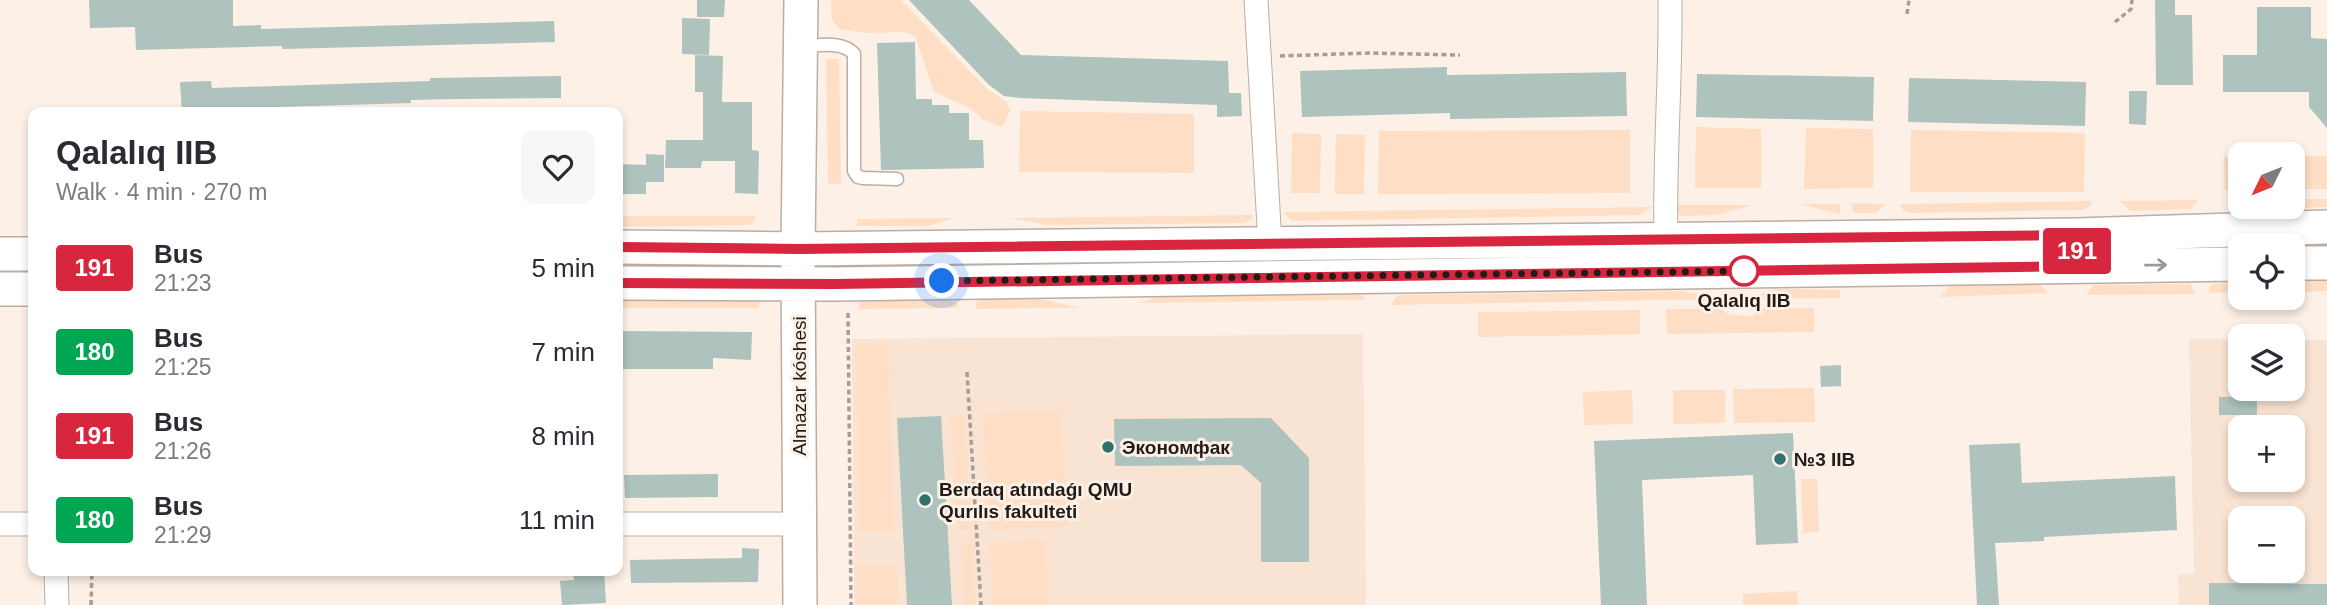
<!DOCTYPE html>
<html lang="en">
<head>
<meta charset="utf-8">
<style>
	body { margin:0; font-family:Helvetica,sans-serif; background:#f7f7f7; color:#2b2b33; height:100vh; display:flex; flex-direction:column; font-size:26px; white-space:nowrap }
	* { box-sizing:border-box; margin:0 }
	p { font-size:23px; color:#7c7c81 }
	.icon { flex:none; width:38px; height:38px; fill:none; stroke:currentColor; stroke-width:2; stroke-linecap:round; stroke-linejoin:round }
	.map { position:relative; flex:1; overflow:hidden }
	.panel { position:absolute; left:28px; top:107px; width:595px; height:469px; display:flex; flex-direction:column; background:#fff; border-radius:14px; box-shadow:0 4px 10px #0003 }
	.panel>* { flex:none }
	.badge { padding:0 14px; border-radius:5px; font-size:24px; line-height:46px }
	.needle { width:46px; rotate:227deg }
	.fabs { position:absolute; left:2228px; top:142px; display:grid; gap:14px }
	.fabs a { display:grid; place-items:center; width:77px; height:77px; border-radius:14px; background:#fff; box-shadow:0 4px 10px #0003; font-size:35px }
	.you { position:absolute; width:35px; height:35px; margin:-18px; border:5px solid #fff; border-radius:50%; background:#1a73e8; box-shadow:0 0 0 10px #1a73e833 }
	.map>.badge { position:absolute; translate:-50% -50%; box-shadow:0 0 0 4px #fff }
	.round { display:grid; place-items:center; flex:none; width:74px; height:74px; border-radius:14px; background:#f7f7f7 }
	.headline { display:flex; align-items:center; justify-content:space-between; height:119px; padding:0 28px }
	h1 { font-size:33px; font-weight:600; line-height:52px }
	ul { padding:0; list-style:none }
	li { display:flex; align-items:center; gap:21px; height:84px; padding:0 28px }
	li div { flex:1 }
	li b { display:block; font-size:26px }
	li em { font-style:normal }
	li .badge { min-width:77px; font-weight:700; text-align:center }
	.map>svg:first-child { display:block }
	.built { fill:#f9e3d2; fill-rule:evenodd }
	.green { fill:#fedec4 }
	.building { fill:#aec2be }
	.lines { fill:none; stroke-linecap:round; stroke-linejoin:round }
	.lane-casing { stroke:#bbada2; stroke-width:15 }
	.street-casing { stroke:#bbada2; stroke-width:25 }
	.secondary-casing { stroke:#bbada2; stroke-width:36 }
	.path { stroke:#a79d96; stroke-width:3.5; stroke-dasharray:5 3.5; stroke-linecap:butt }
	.lane { stroke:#fff; stroke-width:12 }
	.street { stroke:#fff; stroke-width:23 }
	.secondary { stroke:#fff; stroke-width:33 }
	.oneway { stroke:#9c9997 }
	.line-casing { stroke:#fff; stroke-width:16 }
	.line { stroke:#d7263d; stroke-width:10 }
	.walk { stroke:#221c18; stroke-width:7; stroke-dasharray:0 12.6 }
	.stop-dot { fill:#fff; stroke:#d7263d; stroke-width:3.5 }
	.poi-dot { fill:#2e7469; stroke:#fdf1e7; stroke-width:2.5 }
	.labels { text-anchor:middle; stroke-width:6; stroke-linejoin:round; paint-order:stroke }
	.stop-label { font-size:19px; font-weight:bold; fill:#221c18; stroke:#fdf1e7 }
	.street-label { font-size:19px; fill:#221c18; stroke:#fdf1e7 }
	.poi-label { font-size:19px; font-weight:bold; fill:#221c18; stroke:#fdf1e7; text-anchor:start }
</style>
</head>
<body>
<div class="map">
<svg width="2327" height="605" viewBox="0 0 2327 605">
	<rect width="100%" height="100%" fill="#fdf1e7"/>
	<!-- built -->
	<path class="built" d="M1363 334 1366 605H854L852 339Z
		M2189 339H2240V388H2292L2293 340H2327V605H2179L2178 575 2194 573ZM2240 427H2292V480H2240ZM2240 518H2292V570H2240Z"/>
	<!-- green -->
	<path class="green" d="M831 0H901L986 88 1007 102 1010 111 1002 127 982 119 972 109 934 92 915 36 904 32 868 33 839 29 832 20Z
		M826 59H839L841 184H828Z
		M1020 111 1194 114V173L1019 172Z
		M1696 127 1761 129V188H1695Z
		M1806 128 1873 129V188L1804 189Z
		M1630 130V193L1378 194 1379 131Z
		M1911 130 2085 133 2084 192H1910Z
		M1292 133 1321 134 1320 193H1291Z
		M1336 134 1365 135 1364 194H1335Z
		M2293 156H2327V189H2293Z
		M2224 157H2240V190H2225Z
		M2293 199H2327V207L2236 210 2226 200H2240V206H2292Z
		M2198 200 2191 209 2130 211 2120 201Z
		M2093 201 2089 207 2082 210 1910 213 1903 210 1900 204Z
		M1852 203 1886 204 1876 213H1853Z
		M1800 204H1840V214Z
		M1672 205H1753L1716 215 1681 216Z
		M1653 207 1639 215 1291 221 1283 212Z
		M1254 215 1251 220 1244 223 1046 225 1011 218Z
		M618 216H756L755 222 749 225 618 227Z
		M954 218 927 226H857V219Z
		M2293 281H2327V291L2293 292Z
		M2240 282V292L2209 293 2210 286 2216 283Z
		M2040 284 2047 293 1940 297 1951 285Z
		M2190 284 2196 294 2086 295 2093 285Z
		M1776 289 1840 290V298L1744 299Z
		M1682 291 1725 299 1392 305 1394 299 1400 295Z
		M1174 292 1359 293 1366 300 1139 303Z
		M759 298V308H618V300Z
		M949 299 958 304V308L859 309V300Z
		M980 299H1040L1081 308 976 309 975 303Z
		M1760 308H1814V332L1667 334 1666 309H1722L1729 315 1753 316Z
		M1640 310V334L1478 337V312Z
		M856 343H888L894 531H858Z
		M1814 388 1815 422 1734 423 1733 389Z
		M1632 390 1633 424 1584 425 1583 392Z
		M1673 390H1725V423L1673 424Z
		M1061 410 1068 526 989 531 982 414Z
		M964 415 972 530 958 531 950 416Z
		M1801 479H1817L1819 532 1803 533Z
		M1046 540 1049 605H993L990 543Z
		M960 544H973L976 605H963Z
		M857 565H897L899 605H857Z
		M1797 591 1798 605H1743V594Z"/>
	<!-- building -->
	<path class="building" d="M89 0H233V26L261 25V29L554 21 555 42 282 49V46L136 50 135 27 90 28Z
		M697 0H725L724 17H697Z
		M909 0H969L1021 55 1228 61 1229 93H1241L1242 116 1217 117V105L1020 98 1004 96 989 85Z
		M2155 0H2175V15H2192L2193 85H2156Z
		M2257 7H2311V38L2327 39V128L2309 107V92H2223V55H2257Z
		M682 18 710 19 709 55 682 54Z
		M915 42 916 99H932V105H949V113H969V140H983L984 168 881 170 877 43Z
		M695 55 723 56 722 102H752V150L759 151 758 194 735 193V161H702L701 168H665L666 140H703V92H695Z
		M1447 67V75L1626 72 1627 116 1450 119V113L1302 117 1300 71Z
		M1697 74 1874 77 1873 121 1696 117Z
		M561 76V98L457 99 411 100V103L213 109V112H182L180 82 211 81 212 88 430 81V78Z
		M1909 78 2086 82 2085 126 1908 122Z
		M2129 91H2147L2146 125 2129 124Z
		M646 154 664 155V182H646V194H618V164L646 165Z
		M618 331 752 332 751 360 713 358V369H618Z
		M1841 365V386L1821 387 1820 366Z
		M2219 397H2257V415H2219Z
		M941 416 952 605H907L897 418Z
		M1271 418 1309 458V562H1261V483L1241 465 1115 466 1114 419Z
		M1793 433 1798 543 1756 545 1753 475 1642 480 1647 605H1601L1594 441Z
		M2020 443 2022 483 2175 476 2177 530 2044 537V541L1995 543 1999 605H1977L1969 445Z
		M718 474V497L625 498 624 475Z
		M742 548 759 549 758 582 631 583 630 560 742 558Z
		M573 570H604L606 603 562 605 560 581 574 580Z
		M2209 583 2327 584V605H2209Z"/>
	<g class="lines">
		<defs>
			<path id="lane" d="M801 46C818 46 842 40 854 54V171L858 177 863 178 897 179"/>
			<path id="street" d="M1256 0 1270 244
				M1666 239C1664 160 1671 80 1670 0
				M0 524H33
				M618 524H798
				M56 570 57 605"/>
			<path id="secondary" d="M618 247 798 249 2076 235 2327 227
				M0 254H33
				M2292 263H2327
				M618 283 835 284 2240 264
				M0 289H33
				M800 605 798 249 801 0"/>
		</defs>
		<!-- lane casing -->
		<use href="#lane" class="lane-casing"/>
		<!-- street casing -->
		<use href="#street" class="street-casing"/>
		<!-- secondary casing -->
		<use href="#secondary" class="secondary-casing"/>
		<!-- path -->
		<path class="path" d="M1907 14 1909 0
			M2115 22 2131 9 2132 0
			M1280 56 1369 53 1460 55
			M848 313 851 605
			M967 372 981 605
			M91 605 92 570"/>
		<!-- lane -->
		<use href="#lane" class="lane"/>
		<!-- street -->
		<use href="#street" class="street"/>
		<!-- secondary -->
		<use href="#secondary" class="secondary"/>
	</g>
	<!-- one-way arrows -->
	<defs><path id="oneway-shaft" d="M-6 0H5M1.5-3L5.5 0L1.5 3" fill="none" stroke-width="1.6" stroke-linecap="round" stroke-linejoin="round" transform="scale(1.75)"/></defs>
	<use class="oneway" href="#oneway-shaft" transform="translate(2156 265) rotate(-1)"/>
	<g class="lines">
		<defs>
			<path id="line" d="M618 247 798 249 2077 235 2078 266 835 284 618 283"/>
		</defs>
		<!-- line casing -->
		<use href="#line" class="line-casing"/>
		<!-- line -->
		<use href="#line" class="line"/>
		<!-- walk -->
		<path class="walk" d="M942 281 1744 271"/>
	</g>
	<!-- markers -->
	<circle class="stop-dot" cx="1744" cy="271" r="14"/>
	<g class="poi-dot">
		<circle cx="1108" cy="447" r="7"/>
		<circle cx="1780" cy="459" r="7"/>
		<circle cx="925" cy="500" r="7"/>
	</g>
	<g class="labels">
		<!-- stop labels -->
		<g class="stop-label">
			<text x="1744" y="307">Qalalıq IIB</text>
		</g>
		<!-- street labels -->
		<g class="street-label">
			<text transform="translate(799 386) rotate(-90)" y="7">Almazar kóshesi</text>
		</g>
		<!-- poi labels -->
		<g class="poi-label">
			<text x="1122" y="454">Экономфак</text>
			<text x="1794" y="466">№3 IIB</text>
			<text x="939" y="496">Berdaq atındaǵı QMU<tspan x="939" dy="22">Qurılıs fakulteti</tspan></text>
		</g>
	</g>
</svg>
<div class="fabs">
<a><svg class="needle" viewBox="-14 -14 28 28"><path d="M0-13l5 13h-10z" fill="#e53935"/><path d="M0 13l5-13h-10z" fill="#7c7c81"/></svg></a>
<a><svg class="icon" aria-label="locate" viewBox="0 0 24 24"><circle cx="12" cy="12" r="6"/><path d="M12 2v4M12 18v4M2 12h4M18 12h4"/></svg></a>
<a><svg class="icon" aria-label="layers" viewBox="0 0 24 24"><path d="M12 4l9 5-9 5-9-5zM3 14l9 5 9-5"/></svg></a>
<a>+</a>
<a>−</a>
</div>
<div class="you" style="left:942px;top:281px"></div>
<b class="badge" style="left:2077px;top:251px;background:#d7263d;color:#fff">191</b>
<section class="panel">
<div class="headline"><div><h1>Qalalıq IIB</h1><p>Walk · 4 min · 270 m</p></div><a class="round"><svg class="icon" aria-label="heart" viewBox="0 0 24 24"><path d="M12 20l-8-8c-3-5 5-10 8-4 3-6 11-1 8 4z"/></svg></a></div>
<ul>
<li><span class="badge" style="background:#d7263d;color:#fff">191</span><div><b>Bus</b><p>21:23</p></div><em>5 min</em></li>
<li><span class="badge" style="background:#00a651;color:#fff">180</span><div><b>Bus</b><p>21:25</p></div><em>7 min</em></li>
<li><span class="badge" style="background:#d7263d;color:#fff">191</span><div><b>Bus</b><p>21:26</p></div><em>8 min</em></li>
<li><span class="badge" style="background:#00a651;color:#fff">180</span><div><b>Bus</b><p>21:29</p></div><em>11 min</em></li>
</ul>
</section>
</div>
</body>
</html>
